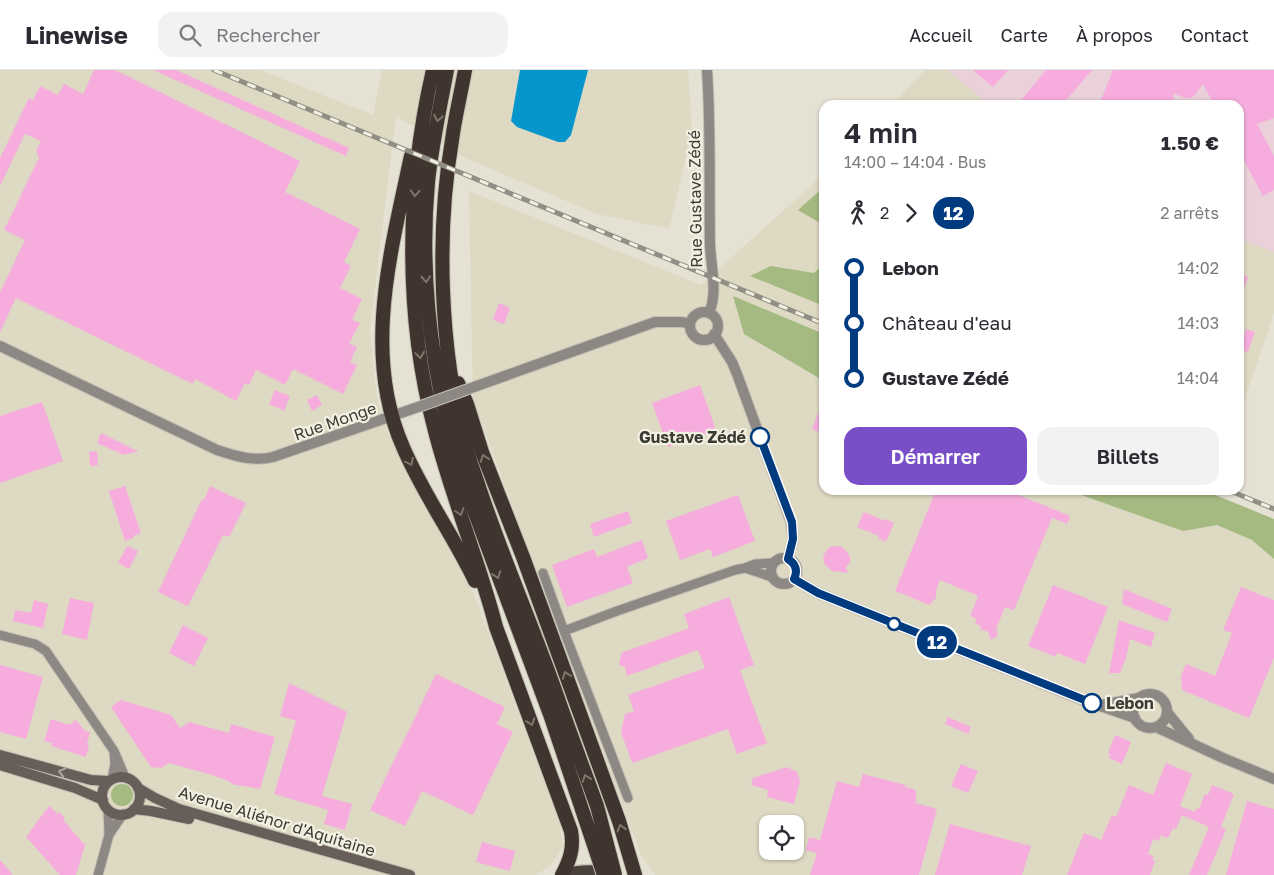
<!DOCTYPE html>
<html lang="fr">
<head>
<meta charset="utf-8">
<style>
	body { margin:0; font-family:"Golos Text",sans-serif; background:#f2f2f3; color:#2b2b33; height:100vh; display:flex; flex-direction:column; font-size:19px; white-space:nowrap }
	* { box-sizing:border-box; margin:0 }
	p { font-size:16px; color:#7c7c81 }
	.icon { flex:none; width:28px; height:28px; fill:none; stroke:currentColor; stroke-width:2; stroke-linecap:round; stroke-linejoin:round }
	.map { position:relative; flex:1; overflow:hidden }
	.side { position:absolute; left:819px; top:30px; width:425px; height:395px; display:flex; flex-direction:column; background:#fff; border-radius:15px; box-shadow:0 1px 4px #0004 }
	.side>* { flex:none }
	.badge { padding:0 10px; border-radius:16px; font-size:18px; line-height:32px }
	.tools { position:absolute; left:759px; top:745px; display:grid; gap:10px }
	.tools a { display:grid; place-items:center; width:45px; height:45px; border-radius:10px; background:#fff; box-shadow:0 1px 4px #0004; font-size:25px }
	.map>.badge { position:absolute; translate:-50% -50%; box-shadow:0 0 0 2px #fff }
	.legs { display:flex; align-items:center; gap:8px; height:55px; padding:0 25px; font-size:16px }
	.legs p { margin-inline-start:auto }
	.headline { display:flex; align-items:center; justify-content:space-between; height:85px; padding:0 25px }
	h1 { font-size:28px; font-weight:600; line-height:38px }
	.cta { display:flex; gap:10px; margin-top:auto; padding:10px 25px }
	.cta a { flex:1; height:58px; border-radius:15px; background:#794fc7; color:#fff; font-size:20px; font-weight:600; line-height:58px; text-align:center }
	.cta a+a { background:#f2f2f3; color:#2b2b33 }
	ul { padding:0 25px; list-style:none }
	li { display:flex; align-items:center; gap:18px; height:55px; font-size:19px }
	li i { display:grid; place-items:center; width:8px; height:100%; margin:0 6px; background:currentColor }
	li i::after { content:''; width:12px; height:12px; margin:-6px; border:4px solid; border-radius:50%; background:#fff }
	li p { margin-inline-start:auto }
	li:first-child i { background:linear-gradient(#0000 50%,currentColor 0) }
	li:last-child i { background:linear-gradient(currentColor 50%,#0000 0) }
	header { display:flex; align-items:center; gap:30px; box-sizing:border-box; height:70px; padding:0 25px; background:#fff; border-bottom:1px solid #e1e1e2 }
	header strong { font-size:24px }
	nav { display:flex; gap:28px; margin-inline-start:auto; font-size:18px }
	.search { width:350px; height:45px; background:#f2f2f3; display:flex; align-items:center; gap:12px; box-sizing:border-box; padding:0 18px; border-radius:15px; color:#7c7c81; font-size:19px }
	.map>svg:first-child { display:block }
	.built { fill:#ddd9c3; fill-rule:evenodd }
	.education { fill:#e9d0d9 }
	.green { fill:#a4ba81 }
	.water { fill:#0796cc }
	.building { fill:#f6addd }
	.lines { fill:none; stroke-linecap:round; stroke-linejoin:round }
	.minor-casing { stroke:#c3c0b4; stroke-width:11 }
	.tertiary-casing { stroke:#c3c0b4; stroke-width:12 }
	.secondary-casing { stroke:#c3c0b4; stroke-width:12 }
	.primary-casing { stroke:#c3c0b4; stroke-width:15 }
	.trunk-casing { stroke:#c3c0b4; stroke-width:16 }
	.minor { stroke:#8e8885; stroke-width:9 }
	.tertiary { stroke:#8e8885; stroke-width:10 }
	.secondary { stroke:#675e59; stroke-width:10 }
	.primary { stroke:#4b413b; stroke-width:12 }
	.trunk { stroke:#40352e; stroke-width:14 }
	.rail-casing { stroke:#918f85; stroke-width:5 }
	.rail { stroke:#f2f0e1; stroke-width:3; stroke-dasharray:9; stroke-linecap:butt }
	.tertiary-bridge-casing { stroke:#c3c0b4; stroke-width:12; stroke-linecap:butt }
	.trunk-bridge-casing { stroke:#c3c0b4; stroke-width:16; stroke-linecap:butt }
	.tertiary-bridge { stroke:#8e8885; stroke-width:10 }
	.trunk-bridge { stroke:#40352e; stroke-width:14 }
	.oneway { stroke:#7e766d }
	.oneway2 { stroke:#aca79d }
	.line-1-casing { stroke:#fff; stroke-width:11 }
	.line-1 { stroke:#003b80; stroke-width:8 }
	.stop-1-dot { fill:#fff; stroke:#003b80; stroke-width:2.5 }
	.labels { text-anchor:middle; stroke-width:4.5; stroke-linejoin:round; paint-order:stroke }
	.street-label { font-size:16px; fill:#3b3a34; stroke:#f2f0e1 }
	.stop-label { font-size:16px; font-weight:bold; fill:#3b3a34; stroke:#f2f0e1; text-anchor:end }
</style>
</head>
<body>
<header>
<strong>Linewise</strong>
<div class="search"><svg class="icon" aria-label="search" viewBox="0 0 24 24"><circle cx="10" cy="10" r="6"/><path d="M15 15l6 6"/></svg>Rechercher</div>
<nav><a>Accueil</a><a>Carte</a><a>À propos</a><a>Contact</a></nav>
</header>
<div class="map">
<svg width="1274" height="805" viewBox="0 0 1274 805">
	<rect width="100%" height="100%" fill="#e5e2d4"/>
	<!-- built -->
	<path class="built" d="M0 0H260L373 45 382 0H688L692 61 669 159 597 144 465 88 396 46 370 260 377 329 390 369 475 527 560 754 563 777 551 795 536 805H0Z
		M925 0H1274V243L1239 346V35H891Z
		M824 104V420H1214L1210 430 1274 456V805H655L640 783 473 329 469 121 701 215ZM768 754H795V781H768Z"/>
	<!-- education -->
	<path class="education" d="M947 0H1274V182L1239 169V35H990Z"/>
	<!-- green -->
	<path class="green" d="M824 117V160L820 153 798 140Z
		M824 194V236L750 206 771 196 814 203Z
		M733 226 824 264V311L744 264Z
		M1067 420H1203L1274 449V489L1252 470 1217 455 1183 461Z
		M111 725a11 11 0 1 1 22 0a11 11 0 1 1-22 0Z"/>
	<!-- water -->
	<path class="water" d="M520 0H588L571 65 565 72H558L517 57 511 51Z"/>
	<!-- building -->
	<path class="building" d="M94 0H115L300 91 285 122 360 159 344 192 351 196 340 218 362 229 352 250 360 253 349 274 357 277 350 292 357 295 343 324 293 299 285 315 256 300 249 315 245 313 236 331 195 309 193 314 16 228 0 262V222L25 170 4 160 39 88 36 81 41 71 25 64 0 116V88L29 28 33 30 40 16 58 25 64 14 83 24Z
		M153 0H176L349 78 346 86Z
		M973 0H1008L993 17Z
		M1046 0H1092L1062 35H1017Z
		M1113 0H1274V48L1257 54 1274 86V120L1263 126 1239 81V35H1214L1203 14 1194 26 1189 28H1185L1173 23 1175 35H1099Z
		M1239 203 1248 207 1240 229H1239Z
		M499 233 510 238 504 254 493 250Z
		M1246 259 1255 262 1248 282 1239 279V263L1244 265Z
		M700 315 716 360 668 377 652 333Z
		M275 320 290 326 284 341 269 334Z
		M317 325 322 335 312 341 307 330Z
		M823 331 824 332V364L812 359Z
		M42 332 63 391 0 413V346Z
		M101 363 129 377 139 381 124 385 97 373Z
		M97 381 98 395 90 396 89 382Z
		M125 416 141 463 133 466 134 468 125 471 109 421Z
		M210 416 246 433 229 467 223 465 188 536 158 522 202 429 204 430Z
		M936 420H1006L1070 446 1067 454 1052 448 1014 540 1005 537 996 559 998 564 996 567 991 570 988 562 980 559 981 556 975 553 977 549 970 546 978 526 940 510 936 521V528L929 535 895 521Z
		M738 425 755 471 713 487 710 479 680 490 666 451Z
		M628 441 632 453 594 467 590 454Z
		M864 442 885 451 886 449 894 453 886 472 878 468 879 466 857 457Z
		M642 470 648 488 627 497 633 513 567 537 552 495 594 479 597 487Z
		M127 476 138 481 129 499 118 493Z
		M836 476 842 477 848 483 851 490 846 498 848 503 832 501 825 495 823 487 826 481 830 477Z
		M1053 515 1108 537 1085 594 1057 583 1056 587 1028 576Z
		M1241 517 1274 530V588L1249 648 1182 620 1181 606 1186 594 1215 606 1232 563 1223 560Z
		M1124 519 1172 539 1167 552 1122 534Z
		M729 527 754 595 740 600 767 673 737 684 728 659 632 693 621 662 625 644 634 641 628 625 705 598 698 580 627 606 625 597 619 595 621 583 689 558 684 544Z
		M70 528 94 533 87 570 62 564Z
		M34 530 48 534 43 558 13 551 15 540 31 543Z
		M1119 550 1155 563 1151 577 1130 569 1126 588 1120 603H1109Z
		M183 555 208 568 194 596 169 583Z
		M0 595 43 607 26 669 0 662Z
		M436 604 505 637 497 654 513 662 473 745 422 721 405 756 370 740Z
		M289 613 347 642 322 726 352 734 345 760 324 754 328 740 274 724 296 651 280 646Z
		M121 630 171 645 180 658 190 652 229 663 231 654 275 667 260 719 231 714V712L212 705 169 693 161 698 151 697 111 637Z
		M948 647 971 657 968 664 945 654Z
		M51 649 66 654H70L76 650 85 661 90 662 87 674 89 675 86 687 51 676 52 673 44 671Z
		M1115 665 1131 672 1122 694 1109 688 1110 684 1108 683Z
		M1166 693 1192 704 1180 736 1195 742 1196 738 1199 739 1205 724 1208 725 1212 715 1234 724 1221 757 1226 760 1207 805H1189L1209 757 1182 745 1176 759 1173 758 1168 768 1161 765 1159 771 1153 769 1148 784 1154 786 1152 790 1155 791 1150 805H1067L1084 763 1101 770 1112 745 1116 747 1129 715 1153 725Z
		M961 694 978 701 968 723 951 716Z
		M787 697 797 702 800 711 794 734 767 727 768 720 751 715 753 708Z
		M863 704 905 715V717L914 719 916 722V733L937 739 919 805H810L817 783 806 780 809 767 820 770 837 711 859 717Z
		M1247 731 1274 739V805H1226Z
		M49 736 58 744 59 742 65 748 63 750 85 775 76 805H60L26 767Z
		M950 754 1031 776 1022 805H935Z
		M482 772 515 781 510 801 476 792Z
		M0 790 13 805H0Z"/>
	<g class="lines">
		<defs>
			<path id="minor" d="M745 498 772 507
				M543 503 564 561 617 541 735 500 745 498 755 494 773 493
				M564 561 628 728
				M0 565 35 574 46 581 114 681
				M112 709 115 694 114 681 125 707
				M108 739 109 765 123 744
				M98 805 109 765"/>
			<path id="tertiary" d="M707 0C711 58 709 117 710 175 711 197 718 223 709 243
				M690 256a14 14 0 1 1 28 0a14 14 0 1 1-28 0Z
				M714 264 732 292 737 304 791 452 793 469 788 489
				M0 276 217 380C235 386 254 392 273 387L421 336
				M474 317 655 252H682L690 254
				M771 501a13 13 0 1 1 26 0a13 13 0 1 1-26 0Z
				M794 509 818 523 1083 630 1135 648
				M1133 641a17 17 0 1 1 34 0a17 17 0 1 1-34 0Z
				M1101 635 1139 628
				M1167 642 1189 669
				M1156 657 1223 688 1274 709"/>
			<path id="secondary" d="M0 685 91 710 109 711
				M0 695 75 718 103 730
				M102 726a19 19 0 1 1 38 0a19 19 0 1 1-38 0Z
				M138 718 155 728 179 739 410 805
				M134 739 151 741 189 749"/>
			<path id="primary" d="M563 805C580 800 594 800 611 803"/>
			<path id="trunk" d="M433 0C406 117 404 245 435 361 452 428 479 491 496 557L571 761C574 778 570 790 562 805
				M447 0C440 37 432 74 428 112 419 212 433 312 462 408L551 647
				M465 0C461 23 455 47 452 70 436 164 440 278 464 370 468 387 475 404 480 420 505 495 538 568 563 643
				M411 86C391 181 362 284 403 377 423 424 453 465 475 511
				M458 313 467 334 482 382 523 487 594 682 619 751 635 805"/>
		</defs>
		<!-- minor casing -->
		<use href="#minor" class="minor-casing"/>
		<!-- tertiary casing -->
		<use href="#tertiary" class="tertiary-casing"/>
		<!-- secondary casing -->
		<use href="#secondary" class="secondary-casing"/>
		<!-- primary casing -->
		<use href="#primary" class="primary-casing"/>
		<!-- trunk casing -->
		<use href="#trunk" class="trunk-casing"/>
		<!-- minor -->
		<use href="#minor" class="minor"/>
		<!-- tertiary -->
		<use href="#tertiary" class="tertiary"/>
		<!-- secondary -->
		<use href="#secondary" class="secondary"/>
		<!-- primary -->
		<use href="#primary" class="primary"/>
		<!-- trunk -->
		<use href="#trunk" class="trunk"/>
		<defs>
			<path id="rail" d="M214 0 824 254
				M1228 420 1274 439"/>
		</defs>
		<!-- rail casing -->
		<use href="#rail" class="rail-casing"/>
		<!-- rail -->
		<use href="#rail" class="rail"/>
		<defs>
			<path id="tertiary-bridge" d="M421 336 474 317"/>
			<path id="trunk-bridge" d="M563 643 597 736 615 805
				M551 647 604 805"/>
		</defs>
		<!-- tertiary-bridge casing -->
		<use href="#tertiary-bridge" class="tertiary-bridge-casing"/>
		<!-- trunk-bridge casing -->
		<use href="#trunk-bridge" class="trunk-bridge-casing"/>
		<!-- tertiary-bridge -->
		<use href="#tertiary-bridge" class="tertiary-bridge"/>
		<!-- trunk-bridge -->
		<use href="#trunk-bridge" class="trunk-bridge"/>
	</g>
	<!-- one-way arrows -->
	<defs><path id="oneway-chevron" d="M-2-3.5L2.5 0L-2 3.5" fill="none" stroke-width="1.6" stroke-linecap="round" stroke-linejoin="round" transform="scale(1.25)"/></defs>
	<g class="oneway">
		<use href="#oneway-chevron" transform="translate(438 48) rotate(101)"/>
		<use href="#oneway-chevron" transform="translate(415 123) rotate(94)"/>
		<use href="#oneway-chevron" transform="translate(426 209) rotate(87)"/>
		<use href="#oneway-chevron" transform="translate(420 285) rotate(82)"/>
		<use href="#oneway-chevron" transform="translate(484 388) rotate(-110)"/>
		<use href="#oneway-chevron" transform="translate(410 392) rotate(64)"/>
		<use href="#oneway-chevron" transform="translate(460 442) rotate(72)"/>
		<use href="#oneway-chevron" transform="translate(497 505) rotate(70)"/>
		<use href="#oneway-chevron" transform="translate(566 605) rotate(-110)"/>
		<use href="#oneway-chevron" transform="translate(531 652) rotate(70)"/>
		<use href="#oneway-chevron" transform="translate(586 708) rotate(-110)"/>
		<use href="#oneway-chevron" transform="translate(621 758) rotate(-107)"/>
	</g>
	<use class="oneway2" href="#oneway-chevron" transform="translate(62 702) rotate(-165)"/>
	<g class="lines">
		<defs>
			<path id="line-1" d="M760 367 792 452 793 469 788 489C796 494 798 501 794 509L818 523 1092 633"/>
		</defs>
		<!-- line-1 casing -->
		<use href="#line-1" class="line-1-casing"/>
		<!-- line-1 -->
		<use href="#line-1" class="line-1"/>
	</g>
	<!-- markers -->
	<g class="stop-1-dot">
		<circle cx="760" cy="367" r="9"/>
		<circle cx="894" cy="554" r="6"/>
		<circle cx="1092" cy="633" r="9"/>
	</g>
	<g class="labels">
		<!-- street labels -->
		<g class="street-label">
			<text transform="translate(695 129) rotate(-91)" y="6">Rue Gustave Zédé</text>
			<text transform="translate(335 351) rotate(-19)" y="6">Rue Monge</text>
			<text transform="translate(277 751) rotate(17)" y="6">Avenue Aliénor d'Aquitaine</text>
		</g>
		<!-- stop labels -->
		<g class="stop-label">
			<text x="746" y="373">Gustave Zédé</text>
			<text x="1106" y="639" text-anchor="start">Lebon</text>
		</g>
	</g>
</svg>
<div class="tools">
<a><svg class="icon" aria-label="locate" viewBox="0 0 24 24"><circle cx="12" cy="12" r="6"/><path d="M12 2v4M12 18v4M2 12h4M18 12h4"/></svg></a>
</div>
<b class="badge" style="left:937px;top:572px;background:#003b80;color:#fff">12</b>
<section class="side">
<div class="headline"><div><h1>4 min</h1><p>14:00 – 14:04 · Bus</p></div><b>1.50 €</b></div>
<div class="legs"><svg class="icon" aria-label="walk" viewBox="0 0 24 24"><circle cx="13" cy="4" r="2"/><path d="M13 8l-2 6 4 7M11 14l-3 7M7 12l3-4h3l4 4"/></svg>2<svg class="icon" aria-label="forward" viewBox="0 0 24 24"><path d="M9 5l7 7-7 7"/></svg><b class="badge" style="background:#003b80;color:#fff">12</b><p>2 arrêts</p></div>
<ul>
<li><i style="color:#003b80"></i><b>Lebon</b><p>14:02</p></li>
<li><i style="color:#003b80"></i><span>Château d'eau</span><p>14:03</p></li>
<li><i style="color:#003b80"></i><b>Gustave Zédé</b><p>14:04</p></li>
</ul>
<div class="cta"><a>Démarrer</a><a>Billets</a></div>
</section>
</div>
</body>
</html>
